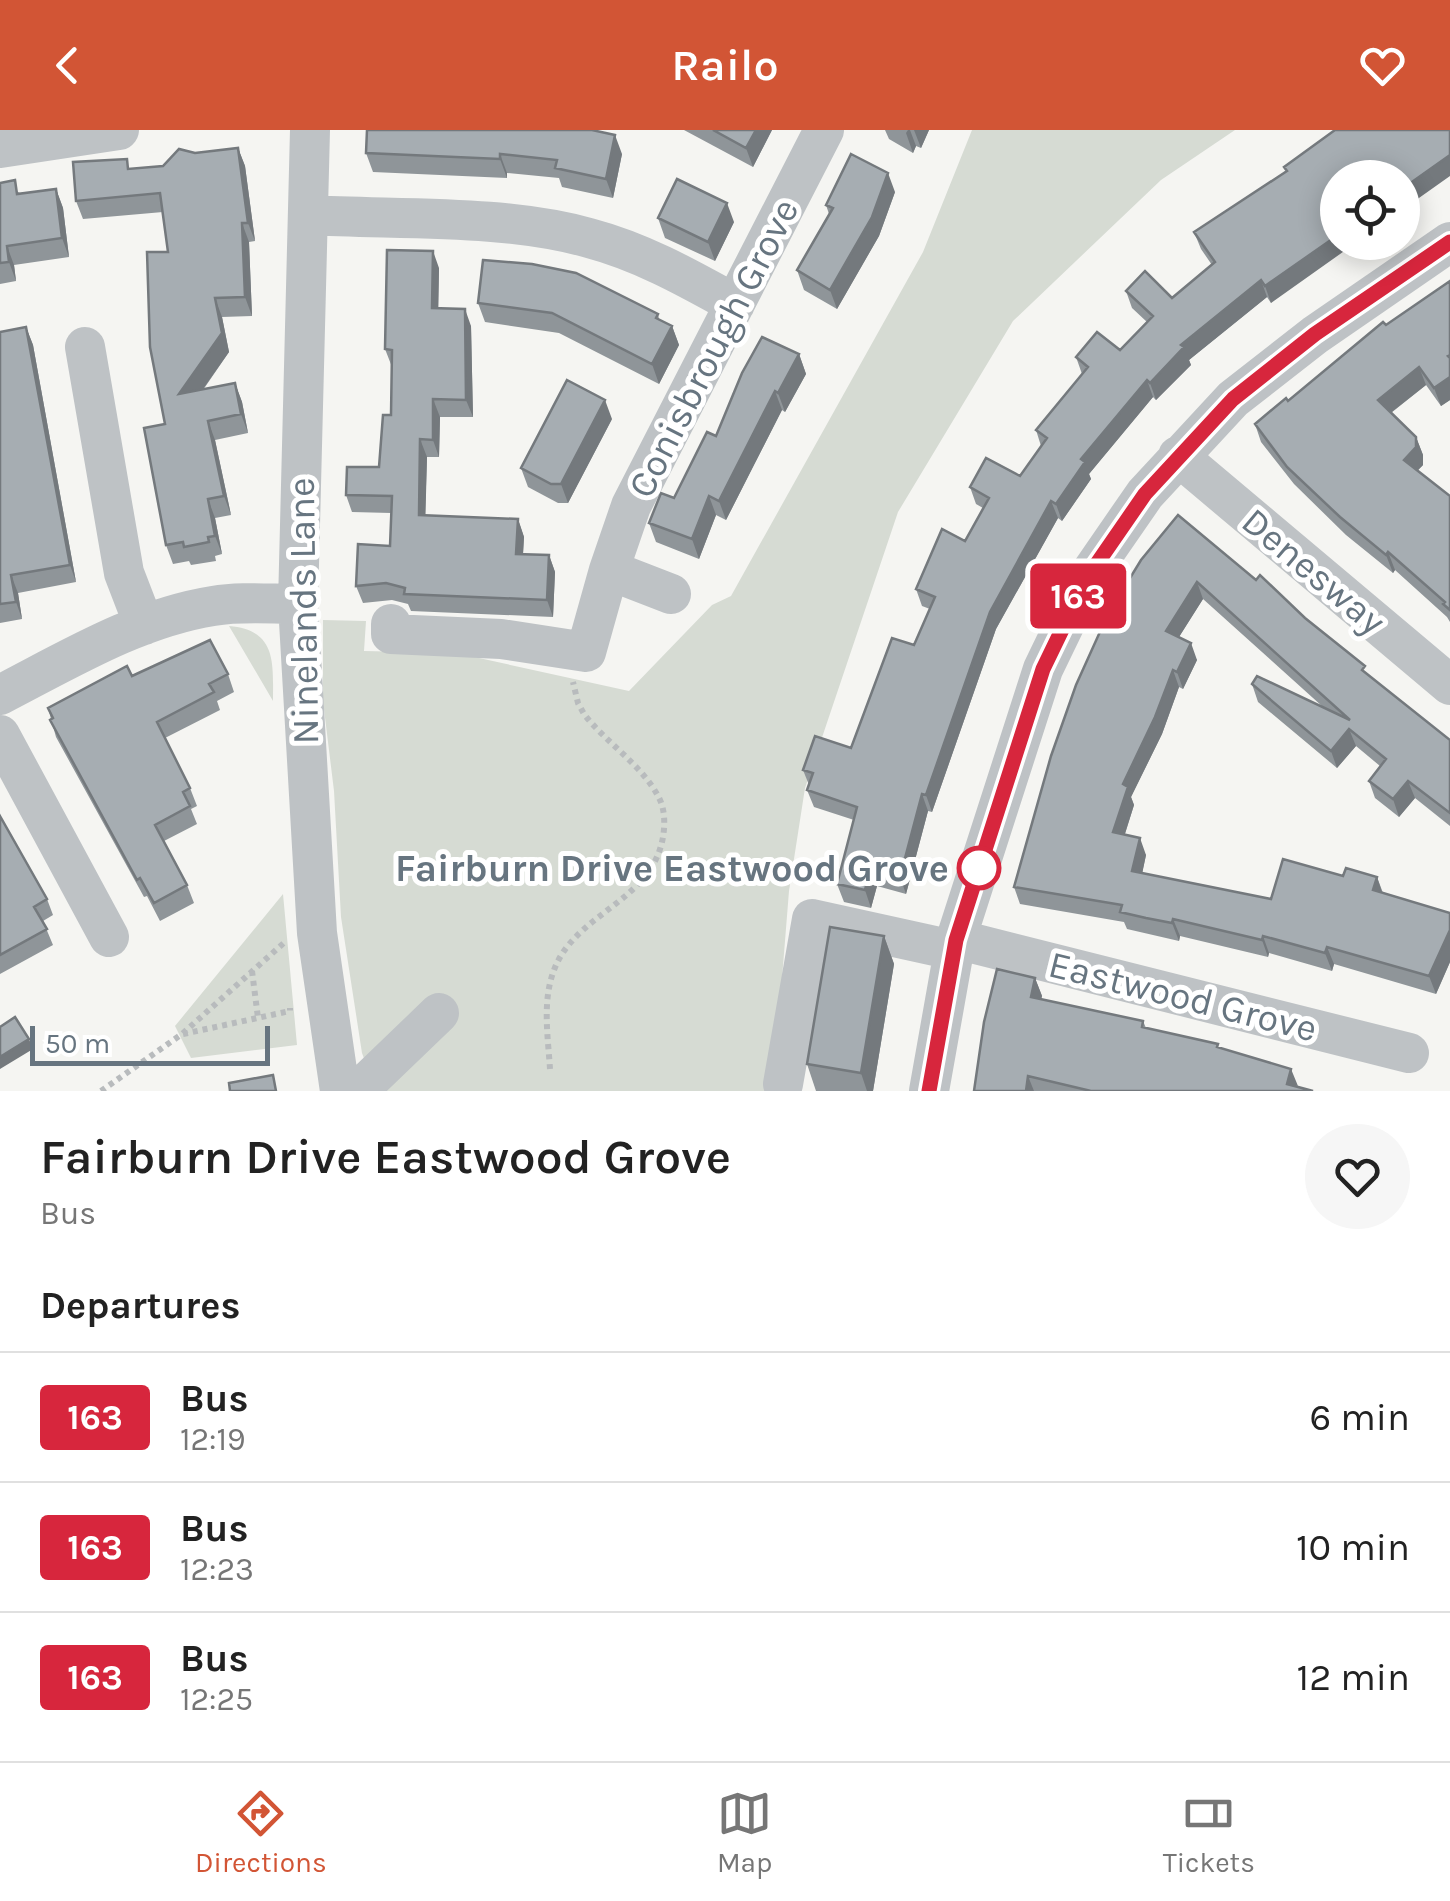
<!DOCTYPE html>
<html lang="en">
<head>
<meta charset="utf-8">
<style>
	body { margin:0; font-family:Karla,sans-serif; background:#f6f6f6; color:#222; height:100vh; display:flex; flex-direction:column; font-size:38px; white-space:nowrap }
	* { box-sizing:border-box; margin:0 }
	p { font-size:32px; color:#767676 }
	.icon { flex:none; width:55px; height:55px; fill:none; stroke:currentColor; stroke-width:2; stroke-linecap:round; stroke-linejoin:round }
	.map { position:relative; height:961px; overflow:hidden }
	.details { display:flex; flex-direction:column; background:#fff; flex:1 }
	.details>* { flex:none }
	.badge { padding:0 20px; border-radius:8px; font-size:35px; line-height:65px }
	.fabs { position:absolute; left:1320px; top:30px; display:grid; gap:20px }
	.fabs a { display:grid; place-items:center; width:100px; height:100px; border-radius:50%; background:#fff; box-shadow:0 5px 25px #0003; font-size:50px }
	.scale { position:absolute; left:30px; bottom:25px; width:240px; box-sizing:border-box; padding-left:10px; border:5px solid #677580; border-top:0; font-size:28px; line-height:35px; white-space:nowrap; color:#677580; -webkit-text-stroke:8px #fff; paint-order:stroke }
	.map>.badge { position:absolute; translate:-50% -50%; box-shadow:0 0 0 5px #fff }
	h2 { padding:0 40px; font-size:38px; line-height:90px }
	.round { display:grid; place-items:center; flex:none; width:105px; height:105px; border-radius:52px; background:#f6f6f6 }
	.summary { display:flex; align-items:center; justify-content:space-between; height:170px; padding:0 40px }
	h1 { font-size:48px; font-weight:600; line-height:75px }
	ul { padding:0; list-style:none }
	li { display:flex; align-items:center; gap:30px; height:130px; padding:0 40px; border-top:2px solid #e0e0e0 }
	li div { flex:1 }
	li b { display:block; font-size:38px }
	li em { font-style:normal }
	li .badge { min-width:110px; font-weight:700; text-align:center }
	header { display:flex; justify-content:space-between; align-items:center; height:130px; padding:0 40px; background:#d25535; color:#fff; font-size:45px; font-weight:600 }
	.dock { display:flex; justify-content:space-around; align-items:center; height:140px; border-top:2px solid #e0e0e0; background:#fff; font-size:28px; color:#767676 }
	.dock a { display:grid; justify-items:center; gap:5px }
	.dock .current { color:#d25535 }
	.map>svg:first-child { display:block }
	.green { fill:#d6dbd3 }
	.lines { fill:none; stroke-linecap:round; stroke-linejoin:round }
	.path { stroke:#b8bbbd; stroke-width:6; stroke-dasharray:5 5; stroke-linecap:butt }
	.minor { stroke:#bec2c5; stroke-width:40 }
	.wall { fill:#8f9599 }
	.shaded-wall { fill:#74797d }
	.building { fill:#a6adb2; stroke:#74797d; stroke-width:2.5 }
	.line-casing { stroke:#fff; stroke-width:22 }
	.line { stroke:#d7263d; stroke-width:15 }
	.stop-dot { fill:#fff; stroke:#d7263d; stroke-width:5 }
	.labels { text-anchor:middle; stroke-width:10; stroke-linejoin:round; paint-order:stroke }
	.street-label { font-size:38px; fill:#677580; stroke:#fff }
	.stop-label { font-size:38px; font-weight:bold; fill:#677580; stroke:#fff; text-anchor:end }
</style>
</head>
<body>
<header><svg class="icon" aria-label="back" viewBox="0 0 24 24"><path d="M15 5l-7 7 7 7"/></svg>Railo<svg class="icon" aria-label="heart" viewBox="0 0 24 24"><path d="M12 20l-8-8c-3-5 5-10 8-4 3-6 11-1 8 4z"/></svg></header>
<div class="map">
<svg width="1450" height="961" viewBox="0 0 1450 961">
	<rect width="100%" height="100%" fill="#f5f5f2"/>
	<!-- green -->
	<path class="green" d="M972 0H1235L1161 50 1013 191 898 382 805 658 789 761 773 961H376L362 923 341 787 334 661 323 571V490L366 491 364 521 456 523 629 561 712 475 731 466 923 122Z
		M229 496C277 500 273 533 273 571Z
		M283 764 297 915 191 928 175 896Z"/>
	<g class="lines">
		<!-- path -->
		<path class="path" d="M252 841 258 888
			M183 904 290 881V878
			M550 939C548 907 542 871 554 840 575 783 652 772 663 707 665 695 665 681 660 670 644 636 606 613 584 584L578 573 573 552
			M101 961 182 904 286 811"/>
		<!-- minor -->
		<path class="minor" d="M310 0 298 474 317 803 340 961
			M0 18 119 0
			M308 85C398 90 503 84 589 108 642 122 688 148 735 174
			M85 217 124 443 144 495
			M1178 326 1450 555
			M609 440 631 376 824 0
			M391 494V504L501 509 586 522 609 440 671 464
			M0 565C68 530 137 488 213 476 241 471 270 474 298 474
			M0 605 109 807
			M956 809 1409 923
			M783 954 812 789 953 820
			M358 961 439 883
			M929 961 956 809 1043 539 1087 448 1145 364 1233 269 1315 205 1450 112"/>
	</g>
	<!-- wall -->
	<path class="wall" d="M684 0H772L753 37Z
		M885 0H929L921 18 916 16 913 23 889 9Z
		M1335 0 1271 173 1267 167 1189 230 1191 235 1156 270 1153 267 1089 344 1091 349 1062 391 1058 388 996 499 932 682 928 681 906 764 877 756 871 778 844 772 837 754 854 690 814 677 807 660 809 655 803 640 851 618 914 515 930 479 922 476 916 459 965 411 983 378 976 374 970 357 1020 346 1041 316 1036 300 1082 244 1076 227 1120 220 1147 192 1132 178 1126 161 1172 168 1212 135 1201 119 1194 102 1286 41 1284 37Z
		M238 18 245 36 255 111 249 112 252 186 222 187 229 222 203 260 235 253 242 272 248 303 215 310 231 385 215 388 222 424 215 426 216 431 191 435 189 431 173 434 166 415 165 294 168 122 163 82 83 89 76 71 131 39 163 36 195 23Z
		M366 23 622 24 613 68 562 57 559 48 507 43V48L373 42Z
		M0 53 20 63 56 59 63 78 69 127 14 135 16 151 0 154Z
		M895 62 879 106 837 179 804 160 797 140 829 84 826 75Z
		M658 88 734 92 715 131 665 108Z
		M439 138 438 179 471 196 473 287H440L439 327H427L425 386 518 389 524 407 523 424 549 425 555 442 553 487 411 481 408 474 392 470 363 473 356 456 390 416 391 383 352 382 346 365 379 337 391 285 392 237 385 219Z
		M1450 151V270L1441 276 1426 255 1391 283 1416 307 1423 325V335L1417 341 1450 366V492L1447 487 1395 440 1393 443 1346 405 1294 354 1261 312 1255 294 1288 271 1386 195Z
		M478 173 658 184 659 189 672 196 679 215 659 254 559 203 485 192Z
		M26 197 33 215 76 452 18 463 22 489 0 493V202Z
		M799 224 806 244 785 282 782 280 726 390 716 385 699 429 656 412 649 393 674 368 716 306Z
		M612 289 568 373H558L528 357 521 338Z
		M1141 430 1256 450 1305 488 1367 544 1450 610V696L1415 668 1399 687 1375 668 1369 651 1380 636 1356 616 1337 638 1258 572 1252 554 1323 577 1203 469 1179 507 1197 530 1183 559 1179 557 1162 604 1131 667 1134 675 1125 704 1146 725 1142 743 1271 769 1343 746 1377 747 1383 763 1450 783V832L1436 864 1334 834 1332 841 1269 823 1268 827 1180 806 1179 811 1127 799 1124 792 1020 774 1014 757Z
		M228 544 234 562 217 571 220 580 165 608 190 658 197 676 191 679 197 694 164 711 187 755 194 773 160 791 147 766 144 767 56 607 48 578 132 546Z
		M0 686 47 769 53 785 43 791 53 815 0 844Z
		M884 806 894 834 873 961H816L807 934Z
		M1035 848 1042 866 1041 869 1143 891 1146 898 1219 918 1297 957 1313 961H974Z"/>
	<!-- shaded-wall -->
	<path class="shaded-wall" d="M756 0H772L753 37 746 18Z
		M908 0H910L916 16 913 23 906 3Z
		M914 0H929L921 18Z
		M615 5 622 24 613 68 606 49Z
		M238 18 245 36 255 111 248 93Z
		M500 24 507 43V48L500 29Z
		M1450 25V46L1402 80V59Z
		M888 43 895 62 879 106 837 179 830 160Z
		M56 59 63 78 69 127 62 108Z
		M727 73 734 92 715 131 708 112Z
		M242 93 249 112 252 186 245 167Z
		M1338 105V112H1357L1271 173 1265 156Z
		M7 116 14 135 16 151 9 132Z
		M433 121 439 138 438 196 432 178Z
		M1261 150 1267 167 1189 230 1191 235 1156 270 1150 253 1181 215Z
		M215 168 222 187 229 222 186 283 179 264Z
		M465 179 471 196 473 287 466 270Z
		M672 196 679 215 659 254 652 234Z
		M26 197 33 215 76 452 70 435Z
		M799 224 806 244 785 282 778 263Z
		M1419 237 1426 255 1384 288 1378 270Z
		M1450 247V270L1441 276 1434 258Z
		M1147 250 1153 267 1089 344 1091 349 1062 391 1056 374 1081 329Z
		M235 253 242 272 248 303 241 284Z
		M775 261 782 280 726 390 719 371Z
		M433 269 440 287 439 327 433 310Z
		M605 270 612 289 568 373 561 354Z
		M208 291 215 310 231 385 224 366Z
		M1416 307 1423 325V335L1410 348 1404 330Z
		M420 309 427 327 425 403 419 385Z
		M709 366 716 385 699 429 692 409Z
		M208 369 215 388 222 424 215 406Z
		M1051 371 1058 388 996 499 932 682 926 665 990 482Z
		M518 389 524 407 522 441 516 424Z
		M1388 422 1395 440 1393 443 1386 425Z
		M549 425 555 442 553 487 547 470Z
		M11 445 18 463 22 489 16 472Z
		M1197 452 1203 469 1172 518 1166 501Z
		M1191 513 1197 530 1183 559 1177 542Z
		M1173 540 1179 557 1162 604 1131 667 1134 675 1120 719 1113 702 1123 654Z
		M1349 599 1356 616 1337 638 1331 621Z
		M1408 651 1415 668 1399 687 1393 669Z
		M922 664 928 681 906 764 900 747Z
		M1140 708 1146 725 1139 759 1132 741Z
		M870 739 877 756 871 778 865 760Z
		M1377 747 1383 765 1373 760Z
		M1173 789 1180 806 1179 811 1172 793Z
		M1450 800V832L1436 864 1429 846Z
		M884 806 894 834 873 961H867L861 943Z
		M1263 806 1269 823 1268 827 1262 810Z
		M1327 817 1334 834 1332 841 1325 823Z
		M1035 848 1042 866 1037 885 1031 867Z
		M29 909 33 919 0 939V927Z
		M1291 939 1298 956 1287 954Z
		M1028 946 1034 961H1026Z"/>
	<!-- building -->
	<path class="building" d="M367 0H592L615 5 606 49 555 38 557 30 500 24V29L366 23Z
		M713 0H756L746 18Z
		M1335 0H1450V25L1402 59V48H1338V105L1265 156 1261 150 1181 215 1184 217 1150 253 1147 250 1081 329 1085 332 1056 374 1051 371 990 482 926 665 922 664 900 747 870 739 865 760 837 754 857 677 807 660 813 643 803 640 815 606 851 618 892 508 914 515 935 467 916 459 942 399 965 411 989 368 970 357 986 328 1020 346 1047 308 1036 300 1088 237 1076 227 1097 202 1120 220 1153 186 1126 161 1145 141 1172 168 1215 132 1194 102 1287 41 1284 37Z
		M238 18 248 93H242L245 167 215 168 222 203 179 264 235 253 241 284 208 291 224 366 208 369 215 406 208 407 209 412 184 417 183 412 166 415 144 298 165 294 150 217 147 122H168L160 63 76 71 73 32 127 29 128 39 163 36 179 19 195 23Z
		M851 24 888 43 872 87 830 160 797 140 833 78 826 75Z
		M677 49 727 73 708 112 658 88Z
		M15 50 17 64 56 59 62 108 7 116 9 132 0 133V53Z
		M387 120 433 121 432 178 465 179 466 270 433 269V310L420 309 419 385 518 389 516 424 549 425 547 470 404 464 405 458 386 453 356 456 358 414 390 416 392 366 346 365 347 337H379L383 285H391L392 220 385 219Z
		M483 130 532 134 576 143 658 184 656 188 672 196 652 234 552 183 478 173Z
		M1450 151V225L1448 226 1450 228V247L1434 258 1419 237 1378 270 1416 307V317L1404 330 1450 366V480L1443 474 1445 472 1388 422 1386 425 1340 387 1287 337 1255 294 1286 268 1288 271 1383 192 1386 195Z
		M26 197 70 435 11 445 16 472 0 474V202Z
		M762 207 799 224 778 263 775 261 719 371 709 366 692 409 649 393 661 363 674 368 707 302 716 306 742 243Z
		M567 250 605 270 561 354H551L521 338Z
		M1178 385 1256 450 1260 445 1305 488 1365 536 1362 540 1450 610V683L1408 651 1393 669 1369 651 1386 629 1349 599 1331 621 1252 554 1257 546 1350 590 1197 452 1166 501 1191 513 1177 542 1173 540 1155 587 1123 654 1128 657 1113 702 1140 708 1132 741 1271 769 1283 729 1343 746 1346 738 1377 747 1373 760 1450 783V800L1429 846 1327 817 1325 823 1263 806 1262 810 1173 789 1172 793 1146 788 1120 782 1122 775 1014 757 1051 626 1076 555 1108 484 1141 430Z
		M210 510 228 544 209 554 214 562 157 592 190 658 183 662 190 676 155 695 187 755 154 773 140 748 137 750 50 590 53 588 48 578 127 536 132 546Z
		M0 686 47 769 34 777 47 799 0 825Z
		M830 797 884 806 861 943 807 934Z
		M997 839 1035 848 1031 867 1143 891 1142 897 1218 914 1217 917 1291 939 1287 954 1313 961H1091L1028 946 1026 961H974L984 892Z
		M15 887 29 909 0 927V897Z
		M273 945 276 961H230L229 953Z"/>
	<g class="lines">
		<defs>
			<path id="line" d="M929 961 956 810 1043 539 1087 448 1145 364 1233 269 1315 204 1450 112"/>
		</defs>
		<!-- line casing -->
		<use href="#line" class="line-casing"/>
		<!-- line -->
		<use href="#line" class="line"/>
	</g>
	<!-- markers -->
	<circle class="stop-dot" cx="979" cy="738" r="20"/>
	<g class="labels">
		<!-- street labels -->
		<g class="street-label">
			<text transform="translate(713 218) rotate(-63)" y="13">Conisbrough Grove</text>
			<text transform="translate(1314 441) rotate(40)" y="13">Denesway</text>
			<text transform="translate(303 481) rotate(-91)" y="13">Ninelands Lane</text>
			<text transform="translate(1183 866) rotate(14)" y="13">Eastwood Grove</text>
		</g>
		<!-- stop labels -->
		<g class="stop-label">
			<text x="949" y="751">Fairburn Drive Eastwood Grove</text>
		</g>
	</g>
</svg>
<div class="fabs">
<a><svg class="icon" aria-label="locate" viewBox="0 0 24 24"><circle cx="12" cy="12" r="6"/><path d="M12 2v4M12 18v4M2 12h4M18 12h4"/></svg></a>
</div>
<div class="scale">50 m</div>
<b class="badge" style="left:1078px;top:466px;background:#d7263d;color:#fff">163</b>
</div>
<section class="details">
<div class="summary"><div><h1>Fairburn Drive Eastwood Grove</h1><p>Bus</p></div><a class="round"><svg class="icon" aria-label="heart" viewBox="0 0 24 24"><path d="M12 20l-8-8c-3-5 5-10 8-4 3-6 11-1 8 4z"/></svg></a></div>
<h2>Departures</h2>
<ul>
<li><span class="badge" style="background:#d7263d;color:#fff">163</span><div><b>Bus</b><p>12:19</p></div><em>6 min</em></li>
<li><span class="badge" style="background:#d7263d;color:#fff">163</span><div><b>Bus</b><p>12:23</p></div><em>10 min</em></li>
<li><span class="badge" style="background:#d7263d;color:#fff">163</span><div><b>Bus</b><p>12:25</p></div><em>12 min</em></li>
</ul>
</section>
<nav class="dock">
<a class="current"><svg class="icon" aria-label="directions" viewBox="0 0 24 24"><path d="M12 3l9 9-9 9-9-9zM9 14v-3h6M13 9l2 2-2 2"/></svg>Directions</a>
<a><svg class="icon" aria-label="map" viewBox="0 0 24 24"><path d="M3 6l6-2 6 2 6-2v14l-6 2-6-2-6 2zM9 4v14M15 6v14"/></svg>Map</a>
<a><svg class="icon" aria-label="tickets" viewBox="0 0 24 24"><path d="M3 7h18v10H3zM15 7v10"/></svg>Tickets</a>
</nav>
</body>
</html>
